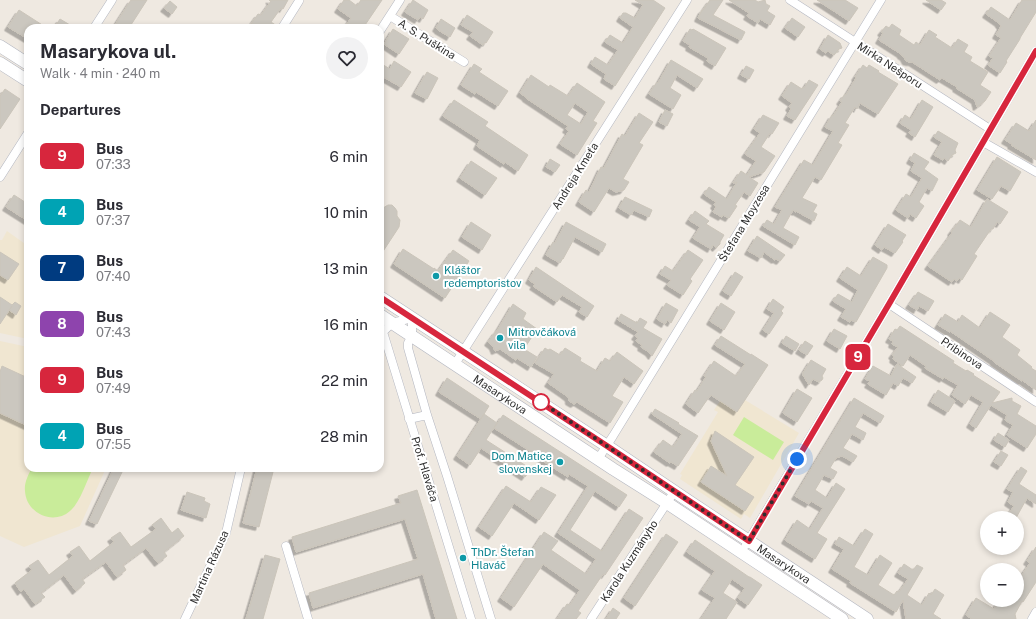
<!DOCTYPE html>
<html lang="en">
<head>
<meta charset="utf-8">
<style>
	body { margin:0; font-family:"Public Sans",sans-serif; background:#f2f2f3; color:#2b2b33; height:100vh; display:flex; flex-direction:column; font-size:15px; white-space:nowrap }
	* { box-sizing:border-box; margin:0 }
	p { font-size:13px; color:#7c7c81 }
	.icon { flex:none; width:22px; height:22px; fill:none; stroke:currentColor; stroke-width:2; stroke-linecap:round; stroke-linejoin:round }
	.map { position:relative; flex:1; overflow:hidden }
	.drawer { position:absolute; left:24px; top:24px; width:360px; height:448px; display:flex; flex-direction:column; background:#fff; border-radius:12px; box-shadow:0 2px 6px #0003 }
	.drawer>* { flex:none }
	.badge { padding:0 8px; border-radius:6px; font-size:14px; line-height:26px }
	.buttons { position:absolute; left:980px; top:511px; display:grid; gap:8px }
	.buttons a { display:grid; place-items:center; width:44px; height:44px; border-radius:50%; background:#fff; box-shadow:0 2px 6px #0003; font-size:20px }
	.you { position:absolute; width:20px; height:20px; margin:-10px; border:3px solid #fff; border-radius:50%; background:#1a73e8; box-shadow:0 0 0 6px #1a73e833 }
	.map>.badge { position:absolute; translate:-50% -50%; box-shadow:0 0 0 2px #fff }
	h2 { padding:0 16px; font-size:15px; line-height:36px }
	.round { display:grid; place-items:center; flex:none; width:42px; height:42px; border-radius:21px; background:#f2f2f3 }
	.overview { display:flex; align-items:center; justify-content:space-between; height:68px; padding:0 16px }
	h1 { font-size:19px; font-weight:700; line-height:30px }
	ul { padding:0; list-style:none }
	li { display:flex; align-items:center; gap:12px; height:56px; padding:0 16px }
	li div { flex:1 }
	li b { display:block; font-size:15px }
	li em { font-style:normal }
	li .badge { min-width:44px; font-weight:700; text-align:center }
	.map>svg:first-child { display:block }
	.education { fill:#f0e6d1 }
	.pitch { fill:#c9ec9a }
	.building { fill:#cbc7bf; stroke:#cbc5ba; fill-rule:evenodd; filter:url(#shadow) }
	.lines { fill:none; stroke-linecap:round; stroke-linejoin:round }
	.minor-casing { stroke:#b4b7c1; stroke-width:9 }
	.secondary-casing { stroke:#b4b7c1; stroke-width:13 }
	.minor { stroke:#fff; stroke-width:8 }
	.secondary { stroke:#fff; stroke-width:12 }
	.line-casing { stroke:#fff; stroke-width:9 }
	.line { stroke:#d7263d; stroke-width:6 }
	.walk { stroke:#2e2e2e; stroke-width:4; stroke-dasharray:0 7.2 }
	.culture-dot { fill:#0f9aa8; stroke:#fff; stroke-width:1.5 }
	.stop-dot { fill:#fff; stroke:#d7263d; stroke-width:2 }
	.labels { text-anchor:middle; stroke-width:4; stroke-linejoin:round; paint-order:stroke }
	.street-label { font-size:11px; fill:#2e2e2e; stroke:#fff }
	.culture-label { font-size:11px; fill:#0d838f; stroke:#fff; text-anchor:start }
</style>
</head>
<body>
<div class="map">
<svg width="1036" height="619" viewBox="0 0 1036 619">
	<defs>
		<filter id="shadow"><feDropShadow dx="-3.5" dy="3.5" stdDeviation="0" flood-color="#0004"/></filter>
	</defs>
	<rect width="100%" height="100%" fill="#efe9e1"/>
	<!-- education -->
	<path class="education" d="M7 231 28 246V339L0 333V240H2Z
		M0 341 28 347V468H106L80 526 24 547 0 536Z
		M751 354 768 365 745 400 799 433 750 518 744 514 741 519 680 479 682 475 680 474 718 412 714 410Z"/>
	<!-- pitch -->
	<path class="pitch" d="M744 417 784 442 773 460 733 435Z
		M32 468H93C87 480 80 503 70 511 53 526 26 513 25 491 24 483 28 475 32 468Z"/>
	<!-- building -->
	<path class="building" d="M131 0H147L129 28H113Z
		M269 0H288L283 9 281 8 271 22 277 26V28H257L251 24 258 14 261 15 271 1Z
		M344 0H349L357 6 361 0H382L363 28H351L346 25 351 18 338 9Z
		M413 0 428 10 423 19 420 17 418 20 405 12Z
		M635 0H653L665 8 615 86 604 79 606 74 591 64 595 57 608 65 618 50 605 42 610 35 623 43 633 27 620 18 623 13H626L635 18 643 5Z
		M710 0H723L713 15 745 32 741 40 698 18 702 10H703Z
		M729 0H755L758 2 765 0 766 4 770 6 767 11 775 16 770 25 760 19 758 23 747 16 749 13Z
		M817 0H845L858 8 849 21Z
		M926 0H941L946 3 941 10Z
		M1022 0H1036V12L1020 38V39L1006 61 1007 62 1000 73 988 65 993 58 989 56 1001 38 996 35 1001 26 999 24V23L986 14 991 7 1010 20Z
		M170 1 177 7 172 14 164 8Z
		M19 10 47 28H28V39L8 27Z
		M467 15 493 32 486 43 485 42 483 45 470 36 473 32 461 25Z
		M792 18 805 27 798 37 785 28Z
		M60 19 75 28H54Z
		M441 19 455 28 450 37 438 30V29L436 28Z
		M892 24 901 30 899 35 914 45 916 42 920 45 929 30 937 35 935 37 952 48 958 39 968 45 964 52 972 57 970 61 988 72 980 85 991 92 985 101 977 107 975 100 956 88 957 87 942 78 940 80 912 62H909L906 61 904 57 901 55V54L879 40 883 33 881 32 886 26 889 28Z
		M393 29 409 39 399 54 384 44Z
		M690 29 692 30 693 29 726 48 715 66 707 61 708 58 689 47 690 45 683 41Z
		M828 35 840 43 842 48 839 49 834 55 828 51 826 53 820 49Z
		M671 60 703 79 697 88 677 75 670 88 681 95 673 109 649 94 657 82 658 83Z
		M394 61 411 72 401 87 380 75V63L390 69Z
		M474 64 482 69 479 72 508 91 498 106 476 92 475 94 461 85Z
		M863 65 867 68 869 65 879 71 878 72 898 84 878 114 860 103 857 109 855 107 845 123 849 125 838 143 842 145 821 180 815 177 802 198 817 205 813 212 817 214 814 221 796 211V212L793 210 783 228 799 237 795 245 763 226 767 220 774 224 782 210 775 207 804 160 813 165 833 131 825 127 832 115 833 116 842 102 840 101 845 94 846 95 856 78 855 77Z
		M746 66 754 70 749 79 741 75Z
		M427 72 438 78 427 99 415 93Z
		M531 75 549 87 550 85 568 96 577 83 605 102 593 121 597 123 577 155 560 144 569 131 566 129 568 126 526 98V97L520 93ZM575 103 588 112 581 124 567 115Z
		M809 80 818 85 795 120 787 116 791 109 789 107 792 103 782 96 791 82 802 89 803 87 804 88Z
		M5 89 20 99 0 129V96Z
		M454 100 488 122 485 126 528 155 518 171 505 162 504 164 477 146 480 140 443 116Z
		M922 100 933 107 915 137 909 133 911 130 900 123 905 115 911 119Z
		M665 110 673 114 667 126 659 122Z
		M639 113 653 122 639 143 643 145 623 179 629 182 624 190 616 192 609 188 594 212 579 202 586 190 589 192 601 167 604 168 622 134 625 136Z
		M763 115 779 123 772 134 770 133 761 147 775 156 764 172 749 177 758 183 750 196 744 192 735 205 737 206 729 218 723 215 722 217 713 212 716 207 714 205 716 202 704 194 709 187 727 199 737 182 733 183 741 171 747 175 756 161 745 154 760 133 754 129Z
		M1036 120V160L1011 145 1012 144 1005 140 1016 123 1029 131Z
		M938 131 958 143 955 150 956 153 952 155 948 161 944 158 943 160 934 155 942 142 934 137Z
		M914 153 929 162 924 169 938 179 932 191 927 188 919 202 924 206 916 218 910 214 908 218 896 210 906 194 911 197 922 178 911 171 915 163 910 160Z
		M997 157 1021 172 1010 191 1001 186 992 199 977 190Z
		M550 159 560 165 555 172 546 167Z
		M471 161 497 178 485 195 460 178Z
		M14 195 28 204V221L6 207Z
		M625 197 652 210 649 217 634 210 631 215 619 208Z
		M987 199 1008 212 1000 224 997 222 993 229H991L974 254 977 256 962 280 959 278 957 281 954 279 952 282 928 266 952 233 951 232 960 220 971 227Z
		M388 205H392L395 208 397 211V216L400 220 399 227 380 256V207L383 208Z
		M695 211 709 221 706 224 724 235 720 242V244L716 248 713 245 711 249 693 238 700 227 689 220Z
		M471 222 491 235 482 250 462 237Z
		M566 222 606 244 602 252 575 237 563 259V258L560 263 546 255 553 242 555 243Z
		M888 224 906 235 902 241 903 242 895 253 884 247 882 250 875 245Z
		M757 236 785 255 780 261 776 259 775 260 764 252 761 258 748 251Z
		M403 249 434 269V268L438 271 453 250 469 261 445 298 394 264Z
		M688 250 703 260 690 279 692 281 683 295 667 285 671 280 660 274 665 266 673 271Z
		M0 252 19 264 8 280 0 275Z
		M873 257 887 265V268L856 322 851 320 850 322 841 317 846 309 833 301 838 294 852 302 858 290 840 278 847 267 861 276Z
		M536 267 594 306 587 317 579 312 582 307 562 295 557 302 533 286 535 284 529 280Z
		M735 272 743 277 731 296 723 291Z
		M918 292 934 301 928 311 919 306 917 310 909 305Z
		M0 297 12 305 15 302 21 306 16 315 9 310 12 306 0 324Z
		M773 299 784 307 781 311 783 313 769 334 763 330 774 313 767 309Z
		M666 303 678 310 671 323 667 320 665 324 657 319Z
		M721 303 735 312 724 330 710 321Z
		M513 304 526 313 523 319 537 329 524 349 537 357 531 367 517 358 516 360 500 349 495 351 493 346 488 342 496 331H497Z
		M990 312 1010 325 1002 337 1020 350 1017 355 1032 367 1031 368 1036 371V390L1022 380V381L994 362V361L950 331V332L938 325 945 314 958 322 962 315 980 328Z
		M621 314 637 323 640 318 647 322 643 328 662 339 652 356 649 352 641 347 642 345 636 341 638 338 635 336 638 332 618 320Z
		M900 326 954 361 953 363 966 371 967 370 974 374 973 375 1000 392 992 403 1012 398V401L1021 406 1017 414 1036 426V434L1027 448 1007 435 1013 425 1005 420 1007 415 991 405 976 428 970 424 983 402 971 395 965 404 952 395 958 385 944 377 943 379 925 368 926 366 910 355 903 366 893 359 894 357 892 355 898 347 892 344 893 341 889 339 895 329 897 330Z
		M834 329 847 336 840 349 827 341Z
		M721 336 751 355V354L768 365 737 412 711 395 710 397H709L698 413 686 404 695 390 697 391 706 377 704 376 714 361 736 376 745 364 715 345Z
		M786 336 799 344 795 351 782 343Z
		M805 341 813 346 807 355 799 350Z
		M545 348 548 350 550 349 560 355 565 348 581 358 580 361 597 371 605 358 610 361 617 352 643 371 634 384 624 377 612 396 623 402 610 423 577 402 574 404 569 401V398L564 394 548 383 554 374 535 363Z
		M811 360 826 369 822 376 823 378 822 380 819 382 813 379 809 385 803 375V373Z
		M897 364 916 377 912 383 903 378 898 386 893 383 886 395 868 384 870 381 865 379 873 366 891 376Z
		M2 366 28 378V426L0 413V372Z
		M447 378 489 406 481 419 439 392Z
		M797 389 812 398 797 422 783 413Z
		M938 390 955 401 948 412 931 402Z
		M854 398 884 416 880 423 863 413 855 427 866 433 863 440 852 434 843 448 857 456 853 462 842 456 836 458 830 468 837 472 833 479 824 475 815 490 827 498 836 483 845 489 817 533 827 539 815 559 785 540 797 520 810 529 823 508 811 501 809 504 795 496Z
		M655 409 679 423 678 424 698 436 678 466 671 462 670 463 654 452 663 440 673 447 682 434 652 414Z
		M484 414 497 423 486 440 531 469 525 477 481 448 470 465 457 456Z
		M503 415 627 495 619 507 595 491 570 530 602 551 629 509 643 518 605 575 603 574 578 611 581 613 576 619H557L567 604 570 605 580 590 543 564 514 607 501 598 544 532 558 541 551 550 586 574 596 559 558 533 588 486 569 474 568 477 543 461 544 460 494 428Z
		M715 431 754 457 735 485 754 497 745 511 701 482 711 466 727 476 711 441Z
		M998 433 1009 440 1005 447 994 440Z
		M1001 451 1008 455 1001 466 994 462Z
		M1021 467 1027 471 1019 484 1036 495V504L1027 498 1016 518H1006L1014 506 1008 502 1013 492 1007 489Z
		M114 468H124L97 524 89 521Z
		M257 468H274L259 527 243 523Z
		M506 486 531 502 541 487 556 495 539 520 514 503 492 536 479 527Z
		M417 490 457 619H436L423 574 313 608 309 593 418 559 405 519 296 552 292 537 401 503 398 496Z
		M187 492 205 498 204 501 210 504 206 518 181 510Z
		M161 518 172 533 178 528 184 536 164 552 167 556 158 563 146 548 123 565 126 570 117 577 106 562 82 579 85 583 76 591 64 575 41 593 45 597 35 604 24 589 21 592 15 583 32 570 29 566 38 560 49 575 73 556 70 552 79 546 90 561 114 542 111 538 120 532 131 547 156 529 152 525Z
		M865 529 873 534 854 567 868 575 880 555 892 563 878 585 894 595 897 591 899 592 908 579 898 573 904 564 913 570 917 565 923 568 907 595 922 605 929 593 931 595 935 589 944 595 933 614 941 619H906L903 600 896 612 850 583 851 581 832 569 844 549 835 544 839 537 854 546Z
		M666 534 678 542 635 606 624 598Z
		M695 540 749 577H750L762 585 748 605 738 598 745 588 732 579 723 593 737 602 726 619H701L715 598 702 590 715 571 687 552Z
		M1036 547V582L1023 602 1022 601 1015 614 1016 619H972L966 615 976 598 994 609 999 600H1017V582L1030 563 1027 561Z
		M265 555 280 559 263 619H246Z
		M613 608 620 613 616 619H606Z"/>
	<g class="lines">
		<defs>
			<path id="minor" d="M790 0 990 129
				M390 16 464 62
				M94 28 112 0
				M282 28 299 1
				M380 31 400 0
				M983 142 1036 172
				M0 177 28 133
				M889 304 1036 402
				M455 364 687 0
				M409 419 427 415
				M598 459 613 436 881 0
				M746 545 889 304 1036 51
				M286 546 308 619
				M185 619 226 533 241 468
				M471 619 383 332 392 323 412 318V336L408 343V348L427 415 447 476 491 619
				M591 619 674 492
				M1032 619 1036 612"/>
			<g id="secondary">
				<path d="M0 46 28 64"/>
				<path d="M0 63 28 81"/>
				<path id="s1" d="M380 297 607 446 687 500 867 619"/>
				<path id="s2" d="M380 315 613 469 667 503 842 619"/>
			</g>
		</defs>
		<!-- minor casing -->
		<use href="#minor" class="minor-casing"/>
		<!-- secondary casing -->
		<use href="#secondary" class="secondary-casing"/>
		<!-- minor -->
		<use href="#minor" class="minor"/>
		<!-- secondary -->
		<use href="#secondary" class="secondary"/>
	</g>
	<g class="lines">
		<defs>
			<path id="line" d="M380 297 607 446 749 541 889 304 1036 51"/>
		</defs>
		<!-- line casing -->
		<use href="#line" class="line-casing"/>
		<!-- line -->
		<use href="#line" class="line"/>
		<!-- walk -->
		<path class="walk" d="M541 402 749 541 797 459"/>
	</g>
	<!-- markers -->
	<g class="culture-dot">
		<circle cx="436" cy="276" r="4"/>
		<circle cx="500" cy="338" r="4"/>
		<circle cx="560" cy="462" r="4"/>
		<circle cx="463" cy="558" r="4"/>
	</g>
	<circle class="stop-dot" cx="541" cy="402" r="8"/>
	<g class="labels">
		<!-- street labels -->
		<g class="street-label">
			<text transform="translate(427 39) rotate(32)" y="4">A. S. Puškina</text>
			<text transform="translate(890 65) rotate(33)" y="4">Mirka Nešporu</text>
			<text transform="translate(575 176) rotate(-58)" y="4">Andreja Kmeťa</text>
			<text transform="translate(744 223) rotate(-59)" y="4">Štefana Moyzesa</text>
			<text transform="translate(962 353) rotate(34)" y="4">Pribinova</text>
			<text dy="4" stroke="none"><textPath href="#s2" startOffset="144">Masarykova</textPath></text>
			<text transform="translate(425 469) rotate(73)" y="4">Prof. Hlaváča</text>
			<text transform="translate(629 561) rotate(-57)" y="4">Karola Kuzmányho</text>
			<text dy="4" stroke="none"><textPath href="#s1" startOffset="484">Masarykova</textPath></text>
			<text transform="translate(209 567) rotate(-66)" y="4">Martina Rázusa</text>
		</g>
		<!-- culture labels -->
		<g class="culture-label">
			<text x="444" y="274">Kláštor<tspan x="444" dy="13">redemptoristov</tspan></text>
			<text x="508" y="336">Mitrovčáková<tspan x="508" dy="13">vila</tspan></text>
			<text x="552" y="460" text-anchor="end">Dom Matice<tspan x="552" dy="13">slovenskej</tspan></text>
			<text x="471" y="556">ThDr. Štefan<tspan x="471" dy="13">Hlaváč</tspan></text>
		</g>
	</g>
</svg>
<div class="buttons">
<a>+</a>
<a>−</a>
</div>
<div class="you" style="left:797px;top:459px"></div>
<b class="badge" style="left:858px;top:357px;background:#d7263d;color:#fff">9</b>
<section class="drawer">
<div class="overview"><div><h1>Masarykova ul.</h1><p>Walk · 4 min · 240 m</p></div><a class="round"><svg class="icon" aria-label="heart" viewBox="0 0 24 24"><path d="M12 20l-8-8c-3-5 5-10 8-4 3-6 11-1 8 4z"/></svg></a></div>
<h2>Departures</h2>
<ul>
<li><span class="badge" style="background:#d7263d;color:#fff">9</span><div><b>Bus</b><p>07:33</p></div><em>6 min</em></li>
<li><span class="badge" style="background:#00a3b4;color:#fff">4</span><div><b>Bus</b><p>07:37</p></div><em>10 min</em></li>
<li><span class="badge" style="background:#003b80;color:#fff">7</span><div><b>Bus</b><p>07:40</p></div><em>13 min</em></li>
<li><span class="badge" style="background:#8e44ad;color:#fff">8</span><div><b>Bus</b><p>07:43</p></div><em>16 min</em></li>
<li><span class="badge" style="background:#d7263d;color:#fff">9</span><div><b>Bus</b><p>07:49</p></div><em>22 min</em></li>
<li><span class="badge" style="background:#00a3b4;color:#fff">4</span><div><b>Bus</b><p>07:55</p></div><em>28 min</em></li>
</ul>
</section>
</div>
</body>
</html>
